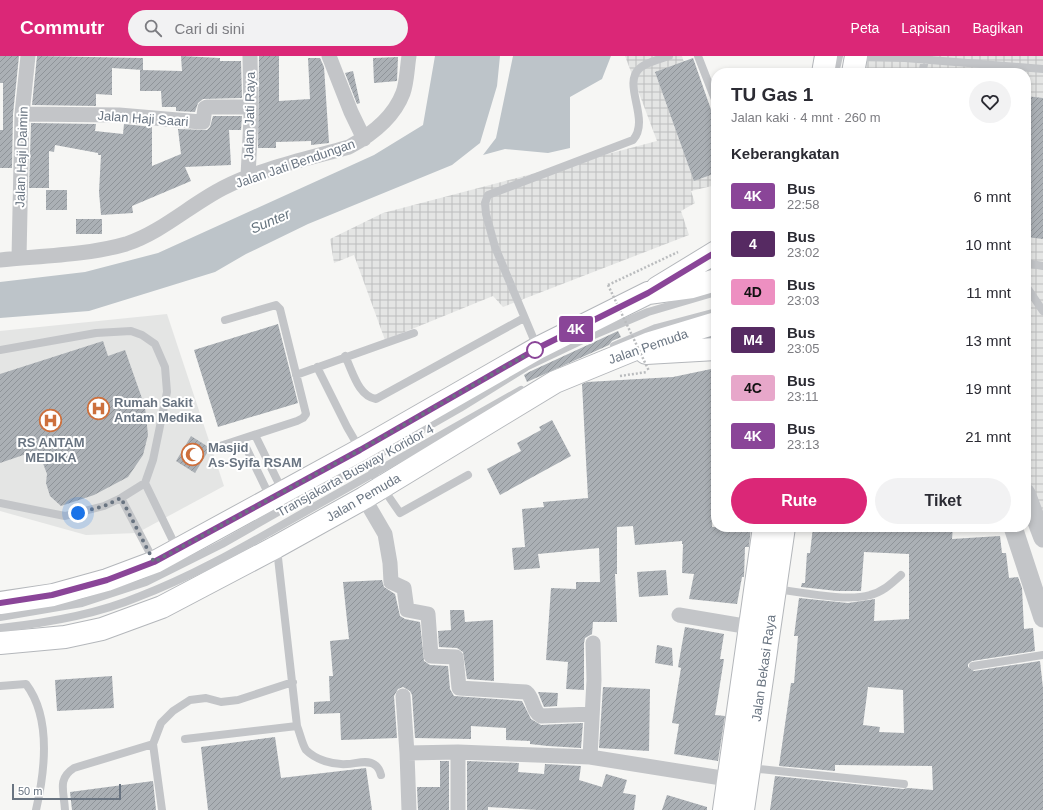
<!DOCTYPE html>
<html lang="id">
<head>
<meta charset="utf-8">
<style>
	body { margin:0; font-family:Helvetica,sans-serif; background:#f2f2f3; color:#2b2b33; height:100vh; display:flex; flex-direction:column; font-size:15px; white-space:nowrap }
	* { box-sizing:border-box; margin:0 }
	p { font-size:13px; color:#7c7c81 }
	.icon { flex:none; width:22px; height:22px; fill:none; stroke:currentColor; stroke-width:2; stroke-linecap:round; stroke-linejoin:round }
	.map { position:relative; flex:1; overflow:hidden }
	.drawer { position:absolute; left:711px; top:12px; width:320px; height:464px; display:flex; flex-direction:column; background:#fff; border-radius:16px; box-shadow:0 2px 6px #0003 }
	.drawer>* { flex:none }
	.badge { padding:0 8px; border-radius:3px; font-size:14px; line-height:26px }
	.scale { position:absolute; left:12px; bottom:10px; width:109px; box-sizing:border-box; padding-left:4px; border:2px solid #697481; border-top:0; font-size:11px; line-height:14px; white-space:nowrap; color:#697481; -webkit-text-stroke:3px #fff; paint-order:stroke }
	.you { position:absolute; width:20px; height:20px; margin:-10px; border:3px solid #fff; border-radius:50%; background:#1a73e8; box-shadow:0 0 0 6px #1a73e833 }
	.map>.badge { position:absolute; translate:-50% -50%; box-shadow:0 0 0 2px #fff }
	h2 { padding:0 20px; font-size:15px; line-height:36px }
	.round { display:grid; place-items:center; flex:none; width:42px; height:42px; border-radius:21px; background:#f2f2f3 }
	.summary { display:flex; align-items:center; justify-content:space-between; height:68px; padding:0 20px }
	h1 { font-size:19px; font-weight:800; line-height:30px }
	.primary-button { display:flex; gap:8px; margin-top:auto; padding:8px 20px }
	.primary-button a { flex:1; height:46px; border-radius:24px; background:#db2777; color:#fff; font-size:16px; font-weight:800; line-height:46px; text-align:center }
	.primary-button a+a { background:#f2f2f3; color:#2b2b33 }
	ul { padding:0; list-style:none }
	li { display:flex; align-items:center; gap:12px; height:48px; padding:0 20px }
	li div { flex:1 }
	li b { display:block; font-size:15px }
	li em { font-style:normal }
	li .badge { min-width:44px; font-weight:700; text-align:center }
	header { display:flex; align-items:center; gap:24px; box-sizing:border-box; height:56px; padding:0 20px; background:#db2777; color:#fff }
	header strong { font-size:19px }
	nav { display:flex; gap:22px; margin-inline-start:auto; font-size:14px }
	.search { width:280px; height:36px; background:#f2f2f3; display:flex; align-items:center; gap:10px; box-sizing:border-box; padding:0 14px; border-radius:22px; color:#7c7c81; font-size:15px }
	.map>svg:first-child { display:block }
	.built { fill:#e4e5e4 }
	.industrial { fill:url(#industrial-grid) }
	.water { fill:#bdc4c9 }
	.building { fill:url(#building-hatch); fill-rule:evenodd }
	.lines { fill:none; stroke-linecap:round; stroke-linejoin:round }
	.primary-casing { stroke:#b4b7bb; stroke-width:24 }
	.path { stroke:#babcbe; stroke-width:2.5; stroke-dasharray:2 2; stroke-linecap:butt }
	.service { stroke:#c3c5c8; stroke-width:8 }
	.minor { stroke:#c3c5c8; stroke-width:15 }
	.tertiary { stroke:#c3c5c8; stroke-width:19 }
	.primary { stroke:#fff; stroke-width:22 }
	.path-bridge { stroke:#babcbe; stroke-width:2.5; stroke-dasharray:2 2; stroke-linecap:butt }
	.line-casing { stroke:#fff; stroke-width:9 }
	.line { stroke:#8a4598; stroke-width:6 }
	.walk { stroke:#697481; stroke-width:4; stroke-dasharray:0 7.2 }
	.stop-dot { fill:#fff; stroke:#8a4598; stroke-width:2 }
	.labels { text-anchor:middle; stroke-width:4; stroke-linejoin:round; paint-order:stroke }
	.street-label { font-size:13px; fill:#697481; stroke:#fff }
	.poi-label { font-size:13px; font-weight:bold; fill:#697481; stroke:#fff; text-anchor:start }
	.water-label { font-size:14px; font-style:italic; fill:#65737d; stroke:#fff }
</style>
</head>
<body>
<header>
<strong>Commutr</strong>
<div class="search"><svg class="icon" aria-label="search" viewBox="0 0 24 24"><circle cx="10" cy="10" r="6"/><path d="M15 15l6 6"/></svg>Cari di sini</div>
<nav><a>Peta</a><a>Lapisan</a><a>Bagikan</a></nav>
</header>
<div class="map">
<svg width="1043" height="754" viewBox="0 0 1043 754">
	<defs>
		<pattern id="industrial-grid" width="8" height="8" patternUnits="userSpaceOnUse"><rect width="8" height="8" fill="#e4e5e4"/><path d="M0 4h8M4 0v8" fill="none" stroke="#bdbebe"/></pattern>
		<pattern id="building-hatch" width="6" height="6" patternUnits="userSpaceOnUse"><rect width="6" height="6" fill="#abb0b5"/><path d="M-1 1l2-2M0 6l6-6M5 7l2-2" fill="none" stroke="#8f9499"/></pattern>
	</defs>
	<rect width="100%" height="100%" fill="#f6f6f4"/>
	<!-- built -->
	<path class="built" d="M167 258 224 430 137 477 86 479 0 455V275Z"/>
	<!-- industrial -->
	<path class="industrial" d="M625 0H682L716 115V129L691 135 695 147 681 155 689 179 503 251 493 240 385 284 354 199 334 207 330 183 383 157 657 85Z
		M856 0H1043V482L1026 436V17H852Z"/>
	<!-- water -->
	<path class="water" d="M435 0H500L497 30 480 87 452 109 308 168 246 198 215 216 89 255 0 262V226L85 216 158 197 374 99 423 69Z
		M513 0H611L602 23 570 41V92L548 97 505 93 483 99 496 82Z"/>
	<!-- building -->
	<path class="building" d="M0 0H19L13 58 12 112H0V74H3V27H0Z
		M37 0 143 2V14L112 12V39L96 38V50L32 49Z
		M181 0 220 2V5H241L242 42 203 43 198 47 195 56 176 55V51H162L161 35H140V14L182 15Z
		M259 0H279V45L310 43 308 2H320L324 11 329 87 311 89V85L276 86V92H258Z
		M398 1 397 25 374 27 373 2Z
		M693 2 716 68V117L694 125 655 16Z
		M353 15 360 47 357 48 345 17Z
		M1026 40 1043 42V183L1026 181Z
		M213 60H242L241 74H229L231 109 185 111 191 125 132 150 133 157 101 159 99 136 101 99H98V97L55 89 54 96 49 95V132H29L31 67 96 68 95 75 123 78 124 68 152 71V110L181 98 178 73 207 74 210 71Z
		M46 134H67V154H46Z
		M76 163H102V178H76Z
		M278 268 298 347 218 371 194 294Z
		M618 275 621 281 612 285 609 289 527 326 524 319 529 316Z
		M103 285 108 300 125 294 145 351 148 379 143 399 128 421 94 439 61 450 50 440 46 427 47 418 38 394 0 407V318Z
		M716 312V432L714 433 712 471H751L749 491H745L744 521H742L737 548 689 543 694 518 682 517 683 488H682V485L635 489 633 470 617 471V518H615L617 566H593L592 578 585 582 584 587V634L566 633 568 606 546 604 551 532 576 533V526H600L599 492 538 498 540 512 514 514 512 492 525 491 522 453 544 451 543 446 588 442 582 328 587 326 673 321Z
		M552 364 571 400 500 439 487 413 521 395 517 387 541 374 539 371Z
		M191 380 210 392 195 417 176 405Z
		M813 471H953L952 483 1000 480 1002 497H1006L1009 522 1018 521 1022 532 1024 573 1033 572 1035 595 972 605 968 608V611L974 615 1040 605 1043 632V754H770L775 720 903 733 908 732 933 734 932 710 835 709V715L779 710 791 627H794L798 580H794L799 542 848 547 875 543 874 565 909 563V498L864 496 861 535H837L801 531 802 527H805L807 497H810ZM868 631 903 634 904 677 879 676 880 671 863 669Z
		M666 514 668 539 639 541 637 516Z
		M382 524 384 531 395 538 400 560 405 563 420 566 424 605 430 609 448 610 450 633 454 640 522 645 531 663 541 669 583 667 581 692 548 690 530 688V685L506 684V672L471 670V683L415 682 412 639 410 635 403 631 398 633 394 640 397 682 341 684 340 657 314 658V646L330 645 329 620H333L330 585 349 583 343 526Z
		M450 554H464L465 566 493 564 494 625 467 623 463 596 457 592 439 591 438 575 451 574Z
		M685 571 724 578 720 603H724L715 659 725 660 718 705 674 698 679 668 672 667 681 612 678 611Z
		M657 589 672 592 673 610 655 607Z
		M112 620 114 652 57 655 55 624Z
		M603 631 650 633 649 695 599 692Z
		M538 636 558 637 557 650 544 651Z
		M275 681 281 722 366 712 372 754H208L201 691Z
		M440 705H449V754H418L417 731H440Z
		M467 705 519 707 518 716 544 718 545 708 581 710 579 724 602 731 606 718 627 724 623 737 636 739 634 754H538L488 751V754H467Z
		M153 725 156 754H72L70 736Z
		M667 739 707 751V754H662Z"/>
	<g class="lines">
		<defs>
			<path id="primary" d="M823 17 826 0
				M853 17 856 0
				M657 232 716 196
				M646 297 716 293
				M0 547 53 539 107 524 155 506 360 394 538 292 648 237 692 231 716 224
				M0 587 65 581 102 573 162 551 276 491 364 442 555 326 650 287 716 267
				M724 754 764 471
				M743 754 784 471"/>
		</defs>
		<!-- primary casing -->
		<use href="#primary" class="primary-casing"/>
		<!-- path -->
		<path class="path" d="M608 229 678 196
			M620 320 647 316"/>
		<!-- service -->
		<path class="service" d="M698 0 716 46
			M856 1 905 2 1043 13
			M835 17 839 0
			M922 17 925 4
			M1026 207 1043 210
			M1026 230 1043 255
			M614 290 656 272 716 256
			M537 291 495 191 486 158 485 147 488 139 633 84C651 63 621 28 640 12 647 6 660 3 669 0
			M0 294 96 277 131 275 142 279 155 288 165 311 167 336 153 404 145 427 121 442 104 450 65 460 0 447
			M345 300C353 316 358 340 376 343L524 262
			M317 311 347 371 376 421
			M296 319 414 277
			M255 379 283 436
			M242 383 270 441
			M217 391 297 365 303 362 306 358 280 253 276 249 225 264
			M145 427 177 493
			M382 431 400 457 468 419
			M121 442 154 505
			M775 533C801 536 846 546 870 539 883 536 892 527 901 519
			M0 561 82 547 146 526 222 488 460 352 526 311 589 281 648 256 716 236
			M0 572C47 567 95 559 138 541 204 516 265 478 326 444 391 407 456 371 521 334
			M973 610 1043 599
			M0 630 26 628C51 661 45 715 36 754
			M297 670C300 677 302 688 306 694 316 704 333 709 347 708 355 708 367 703 375 709 378 711 380 715 381 719
			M185 683 297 670 277 493
			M153 688 162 754
			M749 712 904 728
			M65 754C64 735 57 723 74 712L153 688 161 667 173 655 190 644 206 642 221 646 238 644 293 626"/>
		<!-- minor -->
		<path class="minor" d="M329 0 351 56 364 83
			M22 58 119 59 201 66H203L205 52 207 51H251
			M248 120 251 62 250 0
			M19 202 22 58 28 0
			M0 204C39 200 89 199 126 188 162 176 190 149 223 132 262 112 307 103 349 91 371 79 394 61 403 37 407 26 407 12 409 0
			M364 442 385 478 390 507 391 526 404 532 407 554 428 558 431 600 456 601 459 632 526 636C534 642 532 655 541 660L592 658
			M679 559 750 571
			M403 640 407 697
			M590 701 594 624 593 587
			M409 754 407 697 458 696 590 701 728 723
			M458 754V696"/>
		<!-- tertiary -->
		<path class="tertiary" d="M1026 437 1043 482
			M1013 471 1043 562"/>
		<!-- primary -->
		<use href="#primary" class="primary"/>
		<!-- path-bridge -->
		<path class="path-bridge" d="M608 229 649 315"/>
	</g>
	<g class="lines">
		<defs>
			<path id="line" d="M0 547 52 539 107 524 154 506 360 394 538 292 648 237 716 196"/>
		</defs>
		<!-- line casing -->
		<use href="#line" class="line-casing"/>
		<!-- line -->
		<use href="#line" class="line"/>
		<!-- walk -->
		<path class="walk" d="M78 457 104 450 121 442 154 506 360 394 538 292 535 294"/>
	</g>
	<!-- icons -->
	<defs>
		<symbol id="hospital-ring" viewBox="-11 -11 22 22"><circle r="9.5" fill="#fff" stroke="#cd703d" stroke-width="1.5"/><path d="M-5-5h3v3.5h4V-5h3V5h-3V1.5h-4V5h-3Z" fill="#cd703d"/></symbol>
		<symbol id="mosque-ring" viewBox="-11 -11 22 22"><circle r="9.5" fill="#fff" stroke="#cd703d" stroke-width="1.5"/><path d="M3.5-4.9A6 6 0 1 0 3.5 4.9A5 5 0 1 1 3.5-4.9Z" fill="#cd703d"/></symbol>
	</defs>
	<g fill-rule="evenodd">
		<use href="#hospital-ring" x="86" y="340" width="25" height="25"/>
		<use href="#hospital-ring" x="38" y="352" width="25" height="25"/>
		<use href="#mosque-ring" x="180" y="386" width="25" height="25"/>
	</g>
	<!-- markers -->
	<circle class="stop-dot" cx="535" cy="294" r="8"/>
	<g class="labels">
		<!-- street labels -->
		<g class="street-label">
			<text transform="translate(249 60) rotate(-89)" y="5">Jalan Jati Raya</text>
			<text transform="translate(143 62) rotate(4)" y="5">Jalan Haji Saari</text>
			<text transform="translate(21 101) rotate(-88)" y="5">Jalan Haji Daimin</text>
			<text transform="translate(295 107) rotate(-19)" y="5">Jalan Jati Bendungan</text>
			<text transform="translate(648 290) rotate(-19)" y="5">Jalan Pemuda</text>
			<text transform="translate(355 414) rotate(-29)" y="5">Transjakarta Busway Koridor 4</text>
			<text transform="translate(363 441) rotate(-30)" y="5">Jalan Pemuda</text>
			<text transform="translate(763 612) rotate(-82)" y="5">Jalan Bekasi Raya</text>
		</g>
		<!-- poi labels -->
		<g class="poi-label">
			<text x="114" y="351">Rumah Sakit<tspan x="114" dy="15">Antam Medika</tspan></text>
			<text x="51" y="391" text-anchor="middle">RS ANTAM<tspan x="51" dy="15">MEDIKA</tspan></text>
			<text x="208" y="396">Masjid<tspan x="208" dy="15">As-Syifa RSAM</tspan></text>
		</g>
		<!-- water labels -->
		<g class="water-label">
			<text transform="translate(270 165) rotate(-23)" y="5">Sunter</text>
		</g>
	</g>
</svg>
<div class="scale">50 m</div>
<div class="you" style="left:78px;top:457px"></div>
<b class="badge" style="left:576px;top:273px;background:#8a4598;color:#fff">4K</b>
<section class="drawer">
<div class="summary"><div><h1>TU Gas 1</h1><p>Jalan kaki · 4 mnt · 260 m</p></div><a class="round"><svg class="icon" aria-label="heart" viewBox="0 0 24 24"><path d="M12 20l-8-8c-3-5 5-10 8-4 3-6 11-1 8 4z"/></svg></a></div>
<h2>Keberangkatan</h2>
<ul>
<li><span class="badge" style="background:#8a4598;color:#fff">4K</span><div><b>Bus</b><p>22:58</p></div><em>6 mnt</em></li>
<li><span class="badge" style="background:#562a62;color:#fff">4</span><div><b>Bus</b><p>23:02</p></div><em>10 mnt</em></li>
<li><span class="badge" style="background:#ed8fc1;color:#111">4D</span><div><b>Bus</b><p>23:03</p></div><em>11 mnt</em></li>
<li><span class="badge" style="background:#562a62;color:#fff">M4</span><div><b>Bus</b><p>23:05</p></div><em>13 mnt</em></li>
<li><span class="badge" style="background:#e7a7ca;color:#111">4C</span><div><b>Bus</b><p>23:11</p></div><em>19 mnt</em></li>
<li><span class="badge" style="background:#8a4598;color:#fff">4K</span><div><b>Bus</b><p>23:13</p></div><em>21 mnt</em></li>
</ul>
<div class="primary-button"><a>Rute</a><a>Tiket</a></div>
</section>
</div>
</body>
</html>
